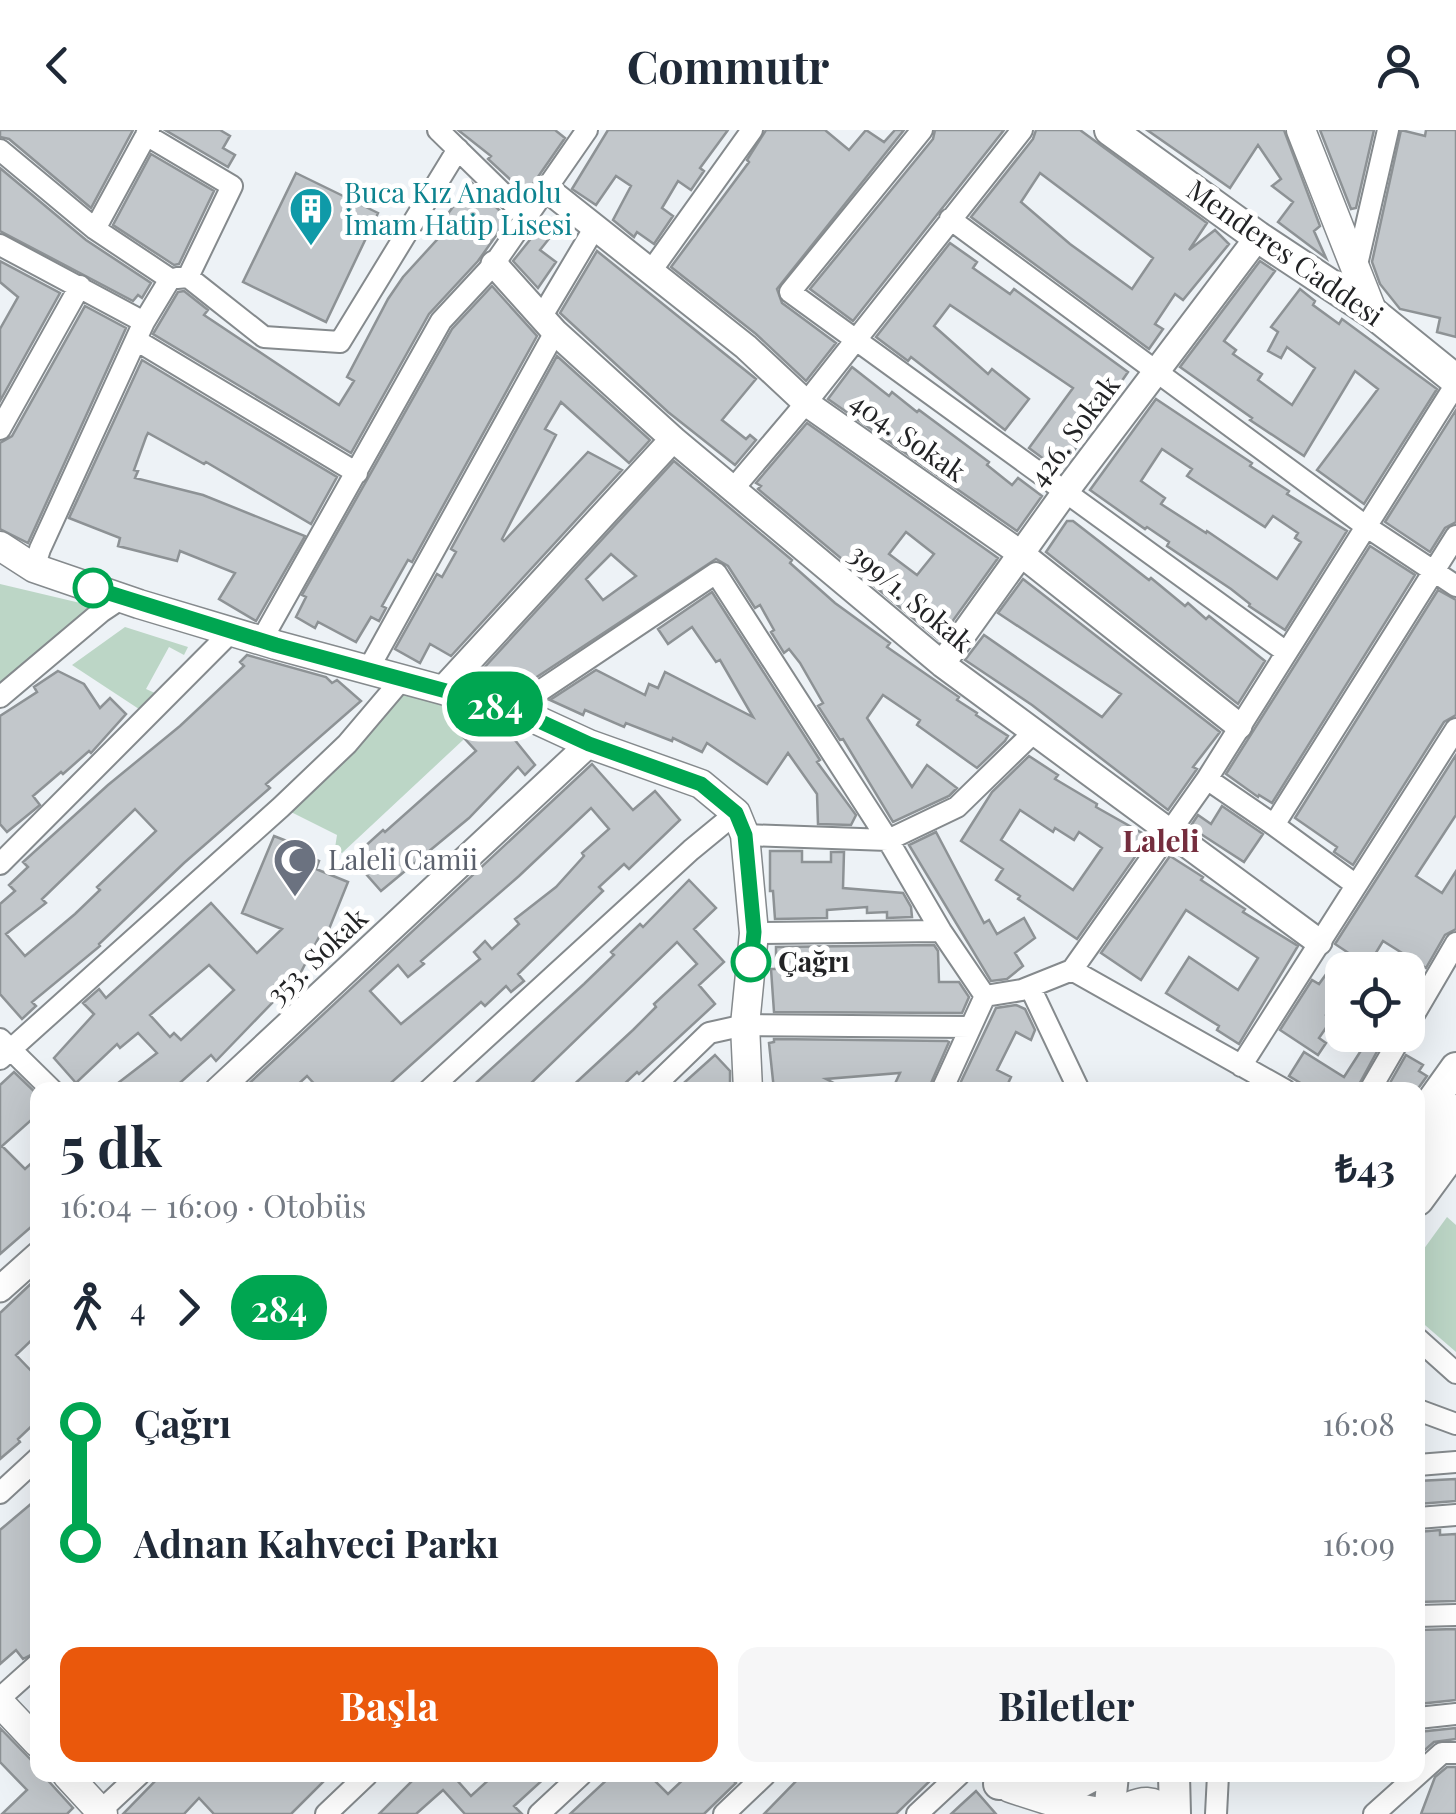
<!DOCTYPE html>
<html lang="tr">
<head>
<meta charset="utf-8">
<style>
	body { margin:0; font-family:"Playfair Display",serif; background:#f6f6f7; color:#1f2937; height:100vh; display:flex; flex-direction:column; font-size:38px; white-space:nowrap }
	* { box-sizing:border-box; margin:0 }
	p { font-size:32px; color:#747a83 }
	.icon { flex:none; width:55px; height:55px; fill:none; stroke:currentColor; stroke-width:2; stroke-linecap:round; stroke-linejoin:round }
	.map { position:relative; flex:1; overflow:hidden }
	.panel { position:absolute; left:30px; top:952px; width:1395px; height:700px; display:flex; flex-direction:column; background:#fff; border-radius:20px; box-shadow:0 10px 40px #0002 }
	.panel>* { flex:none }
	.badge { padding:0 20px; border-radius:32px; font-size:35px; line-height:65px }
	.controls { position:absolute; left:1325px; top:822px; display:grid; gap:20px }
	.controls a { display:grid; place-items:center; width:100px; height:100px; border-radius:20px; background:#fff; box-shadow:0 10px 40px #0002; font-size:50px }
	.map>.badge { position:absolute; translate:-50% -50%; box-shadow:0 0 0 5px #fff }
	.legs { display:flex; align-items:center; gap:15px; height:110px; padding:0 30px; font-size:32px }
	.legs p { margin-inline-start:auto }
	.overview { display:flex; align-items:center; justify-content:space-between; height:170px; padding:0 30px }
	h1 { font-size:55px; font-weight:700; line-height:75px }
	.cta { display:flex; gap:20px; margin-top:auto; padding:20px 30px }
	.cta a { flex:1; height:115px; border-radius:20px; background:#ea580c; color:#fff; font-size:40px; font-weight:700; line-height:115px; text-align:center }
	.cta a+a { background:#f6f6f7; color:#1f2937 }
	ul { padding:0 30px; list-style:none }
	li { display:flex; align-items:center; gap:35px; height:120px; font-size:38px }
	li i { display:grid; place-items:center; width:15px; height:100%; margin:0 12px; background:currentColor }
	li i::after { content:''; width:25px; height:25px; margin:-12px; border:8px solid; border-radius:50%; background:#fff }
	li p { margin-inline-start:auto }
	li:first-child i { background:linear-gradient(#0000 50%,currentColor 0) }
	li:last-child i { background:linear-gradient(currentColor 50%,#0000 0) }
	header { display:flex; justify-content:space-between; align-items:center; height:130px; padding:0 30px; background:#fff; font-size:45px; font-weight:700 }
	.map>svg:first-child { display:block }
	.green { fill:#bcd6c6 }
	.building { fill:#c2c7cb; stroke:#8d9295; stroke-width:2.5; fill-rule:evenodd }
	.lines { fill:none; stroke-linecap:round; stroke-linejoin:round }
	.minor-casing { stroke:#858a8d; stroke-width:24 }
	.tertiary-casing { stroke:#858a8d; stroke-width:29 }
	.secondary-casing { stroke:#858a8d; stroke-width:31 }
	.primary-casing { stroke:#858a8d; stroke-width:34 }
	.minor { stroke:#fff; stroke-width:20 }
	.tertiary { stroke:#fff; stroke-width:25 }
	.secondary { stroke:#fff; stroke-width:28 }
	.primary { stroke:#fff; stroke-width:30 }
	.line-1-casing { stroke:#fff; stroke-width:22 }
	.line-1 { stroke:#00a651; stroke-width:15 }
	.stop-1-dot { fill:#fff; stroke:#00a651; stroke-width:5 }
	.labels { text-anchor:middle; stroke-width:10; stroke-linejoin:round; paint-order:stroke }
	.culture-label { font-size:28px; fill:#0d838f; stroke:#fff; text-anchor:start }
	.street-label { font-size:28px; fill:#222325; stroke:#fff }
	.worship-label { font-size:28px; fill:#5b616d; stroke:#fff; text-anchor:start }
	.stop-label { font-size:28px; font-weight:bold; fill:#222325; stroke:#fff; text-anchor:start }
	.neighbourhood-label { font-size:30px; font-weight:bold; fill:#752e3e; stroke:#fff }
</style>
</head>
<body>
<header><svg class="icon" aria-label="back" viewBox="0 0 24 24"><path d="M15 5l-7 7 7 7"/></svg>Commutr<svg class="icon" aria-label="person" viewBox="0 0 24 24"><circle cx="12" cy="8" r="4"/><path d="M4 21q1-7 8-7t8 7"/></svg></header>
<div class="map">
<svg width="1456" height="1684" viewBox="0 0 1456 1684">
	<rect width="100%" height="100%" fill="#edf2f6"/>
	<!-- green -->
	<path class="green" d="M0 454 93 476 0 552Z
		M125 497 188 517 184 525 169 517 146 559 166 568 148 585 72 535Z
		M404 560 492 583 342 723 335 718 337 705 281 677Z
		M1447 1087 1456 1095V1222L1418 1189V1127Z"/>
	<!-- building -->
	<path class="building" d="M0 0H133L91 78 9 9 0 7Z
		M165 0H220L230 6 223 18 235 25 228 37Z
		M458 0H555L565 8 526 64 488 29 491 26Z
		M608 0H728L700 38 704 41 691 60 678 51 662 78 673 86 654 114 637 102 634 107 613 90 631 56 616 46 596 75 572 59Z
		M766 0H825L849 20 866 0 884 12 895 0H904L777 159 782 173 836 213 806 251 756 204 671 137 749 32 747 30Z
		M935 0H1004L853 191 810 159 933 9Z
		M1036 0H1080L1207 93 1189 120 1215 100 1229 114 1183 170 1175 164 1155 194 1163 199 1149 219 971 87 1033 9ZM1040 43 1153 128 1132 159 1070 114 1021 72Z
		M1147 0H1284L1320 96 1314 101 1326 128 1278 92 1293 72 1272 56 1281 49 1258 15 1230 58Z
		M1320 0H1374L1356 78 1351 79Z
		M1401 0 1425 6 1426 0H1456V207L1437 202 1440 188 1400 179 1380 154 1372 132Z
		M151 24 214 61 179 134 174 135 113 95Z
		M0 38 86 110 151 153 142 168 138 165 133 171 0 101Z
		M296 43 378 83 326 192 243 152Z
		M471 52 508 89 478 131 429 184 351 323 153 204 178 162 184 161 208 180 204 185 339 275 354 251 347 247 388 169 403 147 454 91 447 85Z
		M545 91 556 100 540 120 556 132 538 158 513 131Z
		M950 113 977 132 973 138 1010 164 1014 159 1128 242 1060 341 1029 318 1073 258 950 175 934 196 988 244 992 239 1029 269 1005 300 911 227 908 231 876 207Z
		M597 121 756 249 722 290 746 309 750 305 756 310 735 335 668 282 560 183Z
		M0 131 60 163 0 271V199L18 167 0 152Z
		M1260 131 1275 141 1224 211 1236 220 1233 224 1262 244 1258 250 1292 275 1315 238 1287 217 1281 228 1268 221 1278 202 1271 197 1300 159 1315 171 1313 175 1339 194 1342 189 1437 259 1364 374 1317 340 1378 259 1355 241 1304 326 1250 290 1252 288 1180 237Z
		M492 156 537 206 412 432 408 430 382 476 386 478 379 491 371 487 356 512 318 492 315 498 296 487 306 467 302 465 452 199Z
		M85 176 126 198 28 413 0 399V313L12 306Z
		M557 226 650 310 629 333 561 272 545 299 556 305 502 409 504 411 588 322 622 340 451 526 430 514 420 533 395 519 437 444 442 447 456 422 451 419Z
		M142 230 337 347 311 394 206 332 204 334 148 303 146 307 134 340 138 341 135 348 203 365 305 406 256 491 219 469 235 443 180 421 177 431 118 416 120 408 69 388Z
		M852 237 889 266 892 262 917 282 919 280 989 332 987 335 1012 355 1018 348 1042 366 1017 401 828 269Z
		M1156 269 1252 333 1250 336 1289 361 1287 364 1347 401 1285 500 1249 476 1250 474 1231 459 1167 416 1169 412 1147 397 1145 399 1090 360ZM1162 319 1192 339 1187 346 1265 397 1273 386 1298 403 1295 408 1301 412 1277 449 1207 401 1206 403 1161 374 1165 368 1141 351Z
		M1456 280V392L1445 398 1430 422 1385 392Z
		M807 293 998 428 939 510 758 359 761 356 756 353ZM906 402 934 424 917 445 889 424Z
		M674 331 792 430 790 433 835 473 890 513 887 517 959 567 957 570 977 583 976 585 1008 606 1005 611 977 638 917 595 920 590 883 565 867 588 912 657 927 635 957 658 949 666 893 692 843 609 840 610 818 576 823 573 800 533 789 519 784 523 771 502 774 500 760 475 755 478 728 436 716 429 517 560 483 539ZM611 424 636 446 603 470 586 449Z
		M1067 391H1073L1149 450 1151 448 1185 476 1188 473 1206 489 1209 486 1265 531 1238 574 1046 422Z
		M1370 416 1415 445 1272 673 1259 665 1258 667 1226 644Z
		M1023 449 1220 602 1193 637 1197 639 1168 680 1032 575 965 530 984 505 1102 587 1121 564 998 483Z
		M1438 460 1456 470V585L1444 592 1353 735 1334 722 1337 717 1295 688Z
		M712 462 820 630 817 632 856 685 851 695 818 694 817 664 788 623 767 654 707 613 702 622 673 608 672 611 626 593 624 597 585 580 583 585 550 570 596 540 645 565 649 554 658 558 665 542 753 587 720 530 716 532 692 497 668 514 658 499Z
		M247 525 326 547 332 553 337 550 361 571 266 654 270 658 184 733 99 814 100 816 32 872 36 876 22 889 0 864V774L15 761 9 755 28 737 23 732 108 655 180 596 244 536 240 532ZM135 679 156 701 97 757 100 760 75 784 25 826 6 804 46 773 42 769Z
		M58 541 84 554 100 578 110 568 126 584 91 623 89 621 63 644 61 642 33 666 40 675 7 702 0 694V586L37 562 34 557Z
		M465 584 485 604 498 593 502 594 535 635 525 645 518 637 469 688 381 761 352 728 383 700 385 702 476 621 453 596Z
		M1456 625V685L1416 746 1442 763 1456 741V799L1445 805 1426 838 1383 811 1368 836 1335 814Z
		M1029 626 1058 645 1055 649 1097 674 1096 677 1149 707 1077 809 1018 769 1020 766 996 750 1003 739 961 711 992 662ZM1020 680 1053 702 1055 698 1074 710 1079 702 1102 718 1073 760 1001 710Z
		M592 634 633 680 655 661 680 690 629 739 624 734 599 757 603 761 518 844 524 851 511 862 506 856 485 876 481 872 383 960H320L307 946 292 960H242ZM591 678 609 699 582 723 584 726 556 757 515 789 519 794 492 819 485 811 474 822 480 829 401 894 370 861 398 835 408 847 424 834 421 831 519 746Z
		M1222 676 1263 704 1244 732 1190 697 1198 685 1211 694Z
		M936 702 984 793 989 790 997 804 1024 788 1035 808 1015 823 1023 836 1007 849 991 851 909 715Z
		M274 706 312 721 309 727 319 731 316 739 348 752 325 809 319 807 300 844 216 931 211 925 172 960H109L157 923 138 903 120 918 117 914 76 953 54 928 94 884 83 873 99 859 106 868 211 773 257 823 282 799 242 783ZM209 835 234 860 181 910 174 903 170 907 150 885Z
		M770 721H802V732H831V722H844L843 758 903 763 911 777 912 787 887 788V782L867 783V777L827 780V788L775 789 773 761H770Z
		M1170 726 1203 747 1201 750 1245 779 1243 782 1298 816 1239 914 1217 900 1219 896 1166 863 1189 827 1238 860 1258 828 1186 780 1141 850 1101 823Z
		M689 750 716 778 694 799 724 832 699 855 715 874 639 944 637 942 618 960H568L633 900 656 877 654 874 697 834 677 812 524 960H468L584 854 614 825 611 822 640 794 643 797Z
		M934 815 938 821 939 852H959L969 867 962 883 774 882 771 839H776V817Z
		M1327 843 1339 850 1331 862 1338 866 1326 885 1332 889 1319 908 1326 913 1318 925 1280 900 1312 850 1319 854Z
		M1016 875 1025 879 1035 900 1031 910 1016 902 997 940 1011 947 1005 960H957L996 878Z
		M1371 905H1386L1356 960H1312L1289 946 1304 922 1344 947Z
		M774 909 947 911 949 912 928 960H892L900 943 826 949 848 960H774L769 913 774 912Z
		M715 925 730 941V960H676Z
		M1406 925 1423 935 1419 941 1427 946 1417 960H1386Z
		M14 942 38 965V984L2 1016 25 1039 38 1027V1091L0 1124V955Z
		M38 1147V1204L16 1225 38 1248V1290L18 1309 20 1312 0 1329V1183Z
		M1456 1349V1371L1418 1374V1351Z
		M38 1368V1521L23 1529 16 1520 0 1534V1400Z
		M1440 1400V1405L1456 1404V1471L1418 1472V1402Z
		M1456 1499V1570L1418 1574V1500Z
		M0 1598 32 1631 38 1645H43L73 1678 67 1684H2L27 1660 0 1632Z
		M1456 1598V1609L1434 1612 1418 1626V1602Z
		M1447 1637H1456V1684H1421L1435 1647Z
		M161 1645H330L291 1684H214L199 1668 184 1684H123Z
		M418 1645H460L456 1649 471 1666 494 1645H548L514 1676 522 1684H465L443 1660 416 1684H379Z
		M612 1645H649L668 1664 688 1645H728L736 1653 704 1684H570Z
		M802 1645H936L896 1684H764Z
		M976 1661 996 1684H951L964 1672Z"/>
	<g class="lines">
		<defs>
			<path id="minor" d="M438 0 527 87
				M922 0 790 162 1286 522
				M146 5 232 56 188 147 177 148
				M0 20 95 99 170 149 144 192 40 419 34 438
				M950 89 1367 397 1456 456
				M95 99 149 0
				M0 115 144 192
				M1356 139 1388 0
				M651 141 752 0
				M188 147 264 207 340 212 458 19
				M542 186 595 97
				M136 210 357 343
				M0 299 80 156
				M733 359 806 273 1022 0
				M261 511 441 191 494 134 587 0
				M369 538 555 202
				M0 567 101 482 122 468
				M513 579 716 443 888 710 941 801 985 866
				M1207 649 1274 695 1456 406
				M1274 695 1356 755
				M745 705 888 710 957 677 1033 603
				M0 734 231 502
				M754 803 941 801
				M1072 840 1207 649 1456 254
				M1072 840 1285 960
				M1030 857 1079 960
				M985 866 1022 860 1072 840
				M1408 895 1456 813
				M0 909 52 960
				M0 929 281 677 347 614 403 548
				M1241 936 1456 599
				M429 960 691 720 736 683
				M650 960 709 903 745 895 969 897
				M942 960 985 866
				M1370 960 1402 905
				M1418 1209 1456 1243
				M1418 1280 1456 1294
				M1418 1335 1456 1332
				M0 1363 38 1328
				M1418 1388 1456 1385
				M1418 1486 1456 1485
				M0 1568 38 1534
				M1418 1588 1456 1584
				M97 1684 139 1645
				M326 1684 367 1645
				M539 1684 581 1645
				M724 1684 765 1645
				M917 1684 959 1645
				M1216 1684 1218 1645
				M1374 1684 1442 1623H1456"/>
			<path id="tertiary" d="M548 60 746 217 806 273 1020 423 1239 596
				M494 134 555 202 673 309 942 534 1319 812
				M942 534 1066 361 1258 107
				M443 559 673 309
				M218 960 589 614
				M0 1159 38 1125"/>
			<path id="secondary" d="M1301 0 1373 183
				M0 416 34 438 139 474 276 515 513 579 589 614 701 654 736 683 745 705 754 803 745 895 748 960
				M0 1573 38 1613
				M67 1645 103 1684
				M1010 1658C1040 1668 1072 1679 1104 1682 1132 1684 1139 1657 1172 1684"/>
			<path id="primary" d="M1110 0 1258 107 1373 183 1456 250
				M1418 991 1456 938
				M1418 1032 1456 980
				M1418 1070 1456 1018
				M1174 1645 1175 1684
				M999 1654H1077L1094 1645
				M1109 1684 1113 1645"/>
		</defs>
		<!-- minor casing -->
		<use href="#minor" class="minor-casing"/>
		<!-- tertiary casing -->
		<use href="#tertiary" class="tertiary-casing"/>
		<!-- secondary casing -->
		<use href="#secondary" class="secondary-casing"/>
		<!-- primary casing -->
		<use href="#primary" class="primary-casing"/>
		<!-- minor -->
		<use href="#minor" class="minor"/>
		<!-- tertiary -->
		<use href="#tertiary" class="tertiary"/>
		<!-- secondary -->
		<use href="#secondary" class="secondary"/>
		<!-- primary -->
		<use href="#primary" class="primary"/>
	</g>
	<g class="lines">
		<defs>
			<path id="line-1" d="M93 458 276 515 513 579 589 614 701 654 736 683 745 705 754 802 751 832"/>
		</defs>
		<!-- line-1 casing -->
		<use href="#line-1" class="line-1-casing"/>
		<!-- line-1 -->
		<use href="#line-1" class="line-1"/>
	</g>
	<!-- icons -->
	<defs>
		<symbol id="building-pin" viewBox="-11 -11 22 30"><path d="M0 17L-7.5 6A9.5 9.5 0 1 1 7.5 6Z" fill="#0f9aa8" stroke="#fff"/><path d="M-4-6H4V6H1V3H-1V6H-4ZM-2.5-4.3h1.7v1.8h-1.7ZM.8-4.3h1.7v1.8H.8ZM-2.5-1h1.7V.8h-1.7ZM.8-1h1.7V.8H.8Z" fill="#fff"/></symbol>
		<symbol id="mosque-pin" viewBox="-11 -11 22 30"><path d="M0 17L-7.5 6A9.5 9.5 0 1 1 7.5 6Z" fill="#6b7280" stroke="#fff"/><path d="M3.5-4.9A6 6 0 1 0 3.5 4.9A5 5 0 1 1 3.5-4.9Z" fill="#fff"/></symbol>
	</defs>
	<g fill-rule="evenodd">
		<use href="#building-pin" x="286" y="54" width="50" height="68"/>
		<use href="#mosque-pin" x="270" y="705" width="50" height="68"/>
	</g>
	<!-- markers -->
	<g class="stop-1-dot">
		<circle cx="93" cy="458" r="18"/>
		<circle cx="751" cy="832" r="18"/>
	</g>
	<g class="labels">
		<!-- culture labels -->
		<g class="culture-label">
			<text x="344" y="73">Buca Kız Anadolu<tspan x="344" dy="32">İmam Hatip Lisesi</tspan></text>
		</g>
		<!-- street labels -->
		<g class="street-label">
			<text transform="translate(1285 123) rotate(35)" y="10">Menderes Caddesi</text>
			<text transform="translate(1074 301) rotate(-53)" y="10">426. Sokak</text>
			<text transform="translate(908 307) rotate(35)" y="10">404. Sokak</text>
			<text transform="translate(911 468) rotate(40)" y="10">399/1. Sokak</text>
			<text transform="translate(317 826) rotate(-43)" y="10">353. Sokak</text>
		</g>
		<!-- worship labels -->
		<g class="worship-label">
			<text x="328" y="740">Laleli Camii</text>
		</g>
		<!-- stop labels -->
		<g class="stop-label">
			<text x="778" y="842">Çağrı</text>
		</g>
		<!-- neighbourhood labels -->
		<g class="neighbourhood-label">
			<text x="1161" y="722">Laleli</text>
		</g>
	</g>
</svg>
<div class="controls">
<a><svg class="icon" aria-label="locate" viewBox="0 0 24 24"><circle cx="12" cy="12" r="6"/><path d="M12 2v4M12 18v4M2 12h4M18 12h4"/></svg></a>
</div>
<b class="badge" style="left:495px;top:574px;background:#00a651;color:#fff">284</b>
<section class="panel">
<div class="overview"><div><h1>5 dk</h1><p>16:04 – 16:09 · Otobüs</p></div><b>₺43</b></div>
<div class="legs"><svg class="icon" aria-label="walk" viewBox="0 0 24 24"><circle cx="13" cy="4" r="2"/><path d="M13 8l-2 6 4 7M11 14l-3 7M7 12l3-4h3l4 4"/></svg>4<svg class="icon" aria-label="forward" viewBox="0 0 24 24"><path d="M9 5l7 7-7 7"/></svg><b class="badge" style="background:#00a651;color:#fff">284</b></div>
<ul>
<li><i style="color:#00a651"></i><b>Çağrı</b><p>16:08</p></li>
<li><i style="color:#00a651"></i><b>Adnan Kahveci Parkı</b><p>16:09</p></li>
</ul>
<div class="cta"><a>Başla</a><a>Biletler</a></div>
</section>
</div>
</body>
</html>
